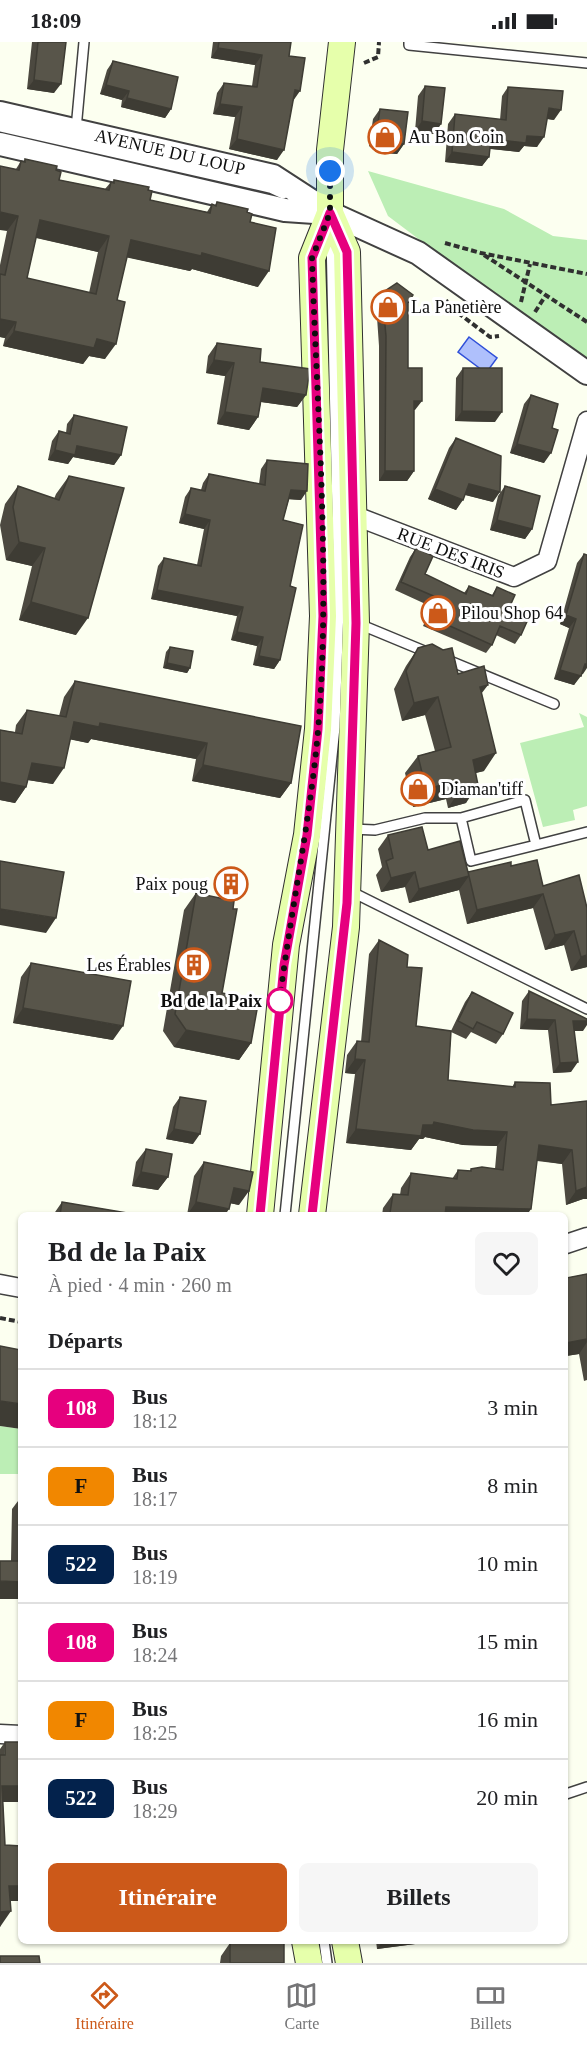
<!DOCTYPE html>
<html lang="fr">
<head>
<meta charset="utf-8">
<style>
	body { margin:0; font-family:"Times New Roman",serif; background:#f6f6f6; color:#202124; height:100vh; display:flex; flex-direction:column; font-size:22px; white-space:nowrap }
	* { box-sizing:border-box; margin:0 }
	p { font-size:20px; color:#757577 }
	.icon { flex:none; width:33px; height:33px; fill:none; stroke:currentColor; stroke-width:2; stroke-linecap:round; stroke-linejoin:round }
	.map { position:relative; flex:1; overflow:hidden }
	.side { position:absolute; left:18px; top:1170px; width:550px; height:732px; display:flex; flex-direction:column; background:#fff; border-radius:9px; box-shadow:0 2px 4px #0004 }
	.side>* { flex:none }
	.badge { padding:0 12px; border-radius:9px; font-size:21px; line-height:39px }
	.you { position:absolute; width:30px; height:30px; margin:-15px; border:4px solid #fff; border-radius:50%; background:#1a73e8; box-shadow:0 0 0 9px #1a73e833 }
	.map>.badge { position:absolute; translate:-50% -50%; box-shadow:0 0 0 3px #fff }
	h2 { padding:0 30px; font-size:22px; line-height:54px }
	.round { display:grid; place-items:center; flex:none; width:63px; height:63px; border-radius:9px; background:#f6f6f6 }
	.headline { display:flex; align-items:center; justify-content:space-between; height:102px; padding:0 30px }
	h1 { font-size:28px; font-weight:600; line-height:45px }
	.primary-button { display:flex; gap:12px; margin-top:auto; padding:12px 30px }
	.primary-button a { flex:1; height:69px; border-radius:9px; background:#cc5919; color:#fff; font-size:24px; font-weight:600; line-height:69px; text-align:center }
	.primary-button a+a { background:#f6f6f6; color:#202124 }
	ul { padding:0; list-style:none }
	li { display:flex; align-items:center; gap:18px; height:78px; padding:0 30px; border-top:2px solid #e0e0e0 }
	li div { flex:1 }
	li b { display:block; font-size:22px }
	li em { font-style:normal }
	li .badge { min-width:66px; font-weight:700; text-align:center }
	.status { display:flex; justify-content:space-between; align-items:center; height:42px; padding:0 30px; background:#fff; direction:ltr }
	.status svg { height:16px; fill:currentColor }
	.menu { display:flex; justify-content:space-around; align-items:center; height:84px; border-top:2px solid #e0e0e0; background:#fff; font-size:16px; color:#757577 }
	.menu a { display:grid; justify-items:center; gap:3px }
	.menu .current { color:#cc5919 }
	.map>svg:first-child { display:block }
	.green { fill:#bceeb5 }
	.water { fill:#afc0fc; stroke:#3050d9; stroke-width:1.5 }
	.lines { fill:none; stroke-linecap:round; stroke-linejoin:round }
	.service-casing { stroke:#414141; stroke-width:12 }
	.minor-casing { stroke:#414141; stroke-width:21 }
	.tertiary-casing { stroke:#414141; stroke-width:26 }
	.secondary-casing { stroke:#303030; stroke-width:28 }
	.path { stroke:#303030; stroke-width:4; stroke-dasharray:6 3; stroke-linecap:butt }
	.service { stroke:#fff; stroke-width:9 }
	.minor { stroke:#fff; stroke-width:18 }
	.tertiary { stroke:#fff; stroke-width:22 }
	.secondary { stroke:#e6ffab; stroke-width:26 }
	.wall { fill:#4c4940; fill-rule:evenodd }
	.shaded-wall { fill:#3e3c34 }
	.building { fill:#58554a; stroke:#3e3c34; stroke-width:1.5; fill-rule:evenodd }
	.line-casing { stroke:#fff; stroke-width:14 }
	.line { stroke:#e6007e; stroke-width:9 }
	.walk { stroke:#0e0e0e; stroke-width:6; stroke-dasharray:0 10.8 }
	.stop-dot { fill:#fff; stroke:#e6007e; stroke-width:3 }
	.labels { text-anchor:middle; stroke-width:6; stroke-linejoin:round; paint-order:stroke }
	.poi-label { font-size:18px; fill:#0e0e0e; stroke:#fff; text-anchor:start }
	.street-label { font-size:18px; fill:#0e0e0e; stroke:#fff }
	.stop-label { font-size:18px; font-weight:bold; fill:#0e0e0e; stroke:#fff; text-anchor:end }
</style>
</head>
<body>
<div class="status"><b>18:09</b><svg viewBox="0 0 49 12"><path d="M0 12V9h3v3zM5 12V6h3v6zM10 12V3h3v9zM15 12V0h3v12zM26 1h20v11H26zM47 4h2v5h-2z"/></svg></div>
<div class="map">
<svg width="587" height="1921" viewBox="0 0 587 1921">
	<rect width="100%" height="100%" fill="#fcfff0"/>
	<!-- green -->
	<path class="green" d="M368 129 504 167 553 194 587 198V324L388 174Z
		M579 671 587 675V764L573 768 575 778 543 785 520 701 584 685Z
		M0 1384 21 1387V1432H0Z"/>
	<!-- water -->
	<path class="water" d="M469 295 497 316 486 331 458 310Z"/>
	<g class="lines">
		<defs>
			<path id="service" d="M409 0V3L587 21
				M0 85 270 146 283 152
				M76 87 84 0
				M359 582 429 611
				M445 617 554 662
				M351 787 375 788 425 776H461L525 758 536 803 471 819 461 776
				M536 803 587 790
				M350 849 587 967
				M285 1173 335 685 339 565 331 194
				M566 1752 587 1745
				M324 1899 327 1921"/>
			<path id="minor" d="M353 473 514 535 547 519 587 379
				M566 1202 587 1195
				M0 1242 21 1246
				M0 1692 21 1693"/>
			<path id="tertiary" d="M0 71 273 134 330 171 418 211 587 331
				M0 102 285 168 329 171"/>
			<path id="secondary" d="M260 1173 286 903 307 793 318 687 323 574 312 216 330 171V108L342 0
				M312 1173 346 885 356 581 347 210 330 171
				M305 1899 309 1921
				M345 1899 349 1921"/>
		</defs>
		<!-- service casing -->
		<use href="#service" class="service-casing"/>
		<!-- minor casing -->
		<use href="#minor" class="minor-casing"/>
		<!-- tertiary casing -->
		<use href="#tertiary" class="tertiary-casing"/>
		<!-- secondary casing -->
		<use href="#secondary" class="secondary-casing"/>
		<!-- path -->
		<path class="path" d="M364 21 378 15 379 0
			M445 201 481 211 587 232
			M484 213 587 280
			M446 258 449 264 490 295 499 294
			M521 260 530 222
			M535 270 546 253
			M0 1276 21 1280"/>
		<!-- service -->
		<use href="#service" class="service"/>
		<!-- minor -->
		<use href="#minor" class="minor"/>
		<!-- tertiary -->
		<use href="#tertiary" class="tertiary"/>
		<!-- secondary -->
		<use href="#secondary" class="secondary"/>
	</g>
	<!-- wall -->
	<path class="wall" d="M32 0H66L54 51 27 47Z
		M213 0H291L289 14 293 59 277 118 229 107 235 75 213 72 217 51 224 41 252 44 255 23 211 16Z
		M113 19 171 67 165 76 121 65 122 58 100 52 107 28Z
		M425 44 441 82 434 92 415 89 418 54Z
		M508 45 554 78 547 77 537 105 524 104 519 110 490 107 489 115 482 124 445 120 448 82 455 72 500 78 502 54Z
		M380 67 404 102 397 112 376 110 369 104 373 77Z
		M25 117 56 128 59 138 105 147 111 140 112 141 114 138 148 148 150 158 207 170 212 162 215 163 217 160 247 170 250 180 258 245 192 227 190 229 127 215 117 258 105 317 89 314 83 322 3 304 5 296 0 295V223L7 189 16 127 21 119 23 120ZM36 196 98 210 89 251 27 236Z
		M382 251 408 261V326L415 368H414V429L407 439H379V304L376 261Z
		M217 301 260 320 306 353 297 365 261 360 258 375 249 388 217 382 225 334 206 331 208 314Z
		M463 326 495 380 455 379 456 336Z
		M531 353 552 386 544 421 510 411 524 362Z
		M74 373 121 413 114 423 73 415 68 422 48 418 52 399 59 389 66 391 67 382Z
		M456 396 493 460 465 453 456 468 428 457 449 406Z
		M267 418 301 458 289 457 283 478 290 544 280 618 274 627 253 623 257 604 231 598 237 574 151 557 158 524 164 516 197 523 204 487 179 481 185 455 191 446 201 448 203 441 209 432 259 442 261 427Z
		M69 434 76 593 19 578 32 524 6 518 0 483 5 462 18 444 54 457 56 452Z
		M505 444 532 487 525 497 490 488 498 454Z
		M416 506 425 532 464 551 469 544 492 553 497 545 510 564 521 593 515 602 496 593 492 603 486 611 423 584 432 565 395 548 410 515Z
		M584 512 583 632H581L574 643 554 637 569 586 560 582 577 521Z
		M170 605 190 626 187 631 163 626 166 610Z
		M418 606 458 632 482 652 484 729 475 731 466 761 448 766 446 757 413 765 405 731 418 714 435 709 425 673 402 679 394 647 406 624Z
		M75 639 291 741 280 756 192 739 196 717 91 697 88 701 70 697 53 742 28 738 26 745 15 761 0 758V688L15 690 16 683 27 668 59 674 64 655Z
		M388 793 428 808 468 830 511 824 543 844 579 833 587 925 571 929 564 903 545 908 533 866 467 882 459 848 409 861 405 845 381 850 376 833 382 825 378 807Z
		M196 851 222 951 251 960V1001L239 1018 174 1005 163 989 184 868Z
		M379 898 407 925 416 984 451 989 465 960 472 950 503 992 496 1002 471 990 466 997 451 990 448 1038 512 1045 515 1040 551 1063 587 1059 583 1157 566 1163 562 1122 537 1119 527 1173H382L383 1166 393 1152 400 1153 401 1146 411 1131 452 1137 458 1128 470 1129 471 1127H495L497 1104 463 1103 425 1095 423 1097H419L411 1108 346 1101 355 1032 345 1031 347 1013 357 999 361 1000 369 912Z
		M31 921 113 998 13 981 21 935Z
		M529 949 583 989H575L571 1030 553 1031 548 988 520 987 522 959Z
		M180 1055 193 1102 166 1097 173 1065Z
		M146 1107 168 1135 158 1148 132 1144 136 1120Z
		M204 1120 239 1163 230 1161 225 1173H187L194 1134Z
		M62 1160 139 1173H53Z
		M587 1232V1338L584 1339 579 1312 566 1314V1236Z
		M21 1455V1557L11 1519 12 1467Z
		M21 1602V1649H19V1604Z
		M5 1700 3 1760 5 1803 21 1804V1859H10L0 1885V1707Z
		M376 1899H438L377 1907Z
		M230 1901 284 1921H220L221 1914Z"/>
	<!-- shaded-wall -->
	<path class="shaded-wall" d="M218 6 262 13 255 23 211 16Z
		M34 38 61 42 54 51 27 47Z
		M106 43 129 49 122 58 100 52Z
		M295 48 300 49 293 59Z
		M127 56 171 67 165 76 121 65Z
		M220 62 242 65 235 75 213 72Z
		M549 66 561 68 554 78 542 76Z
		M422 79 441 82 434 92 415 89Z
		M527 94 544 95 537 105 524 104 519 110 484 106 491 97Z
		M237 97 284 108 277 118 229 107Z
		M383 100 404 102 397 112 376 110Z
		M452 110 489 115 482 124 445 120Z
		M0 170 18 174 7 189 0 188Z
		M40 178 109 194 98 210 29 194Z
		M131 198 202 211 269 229 258 245 192 227 190 229 120 214Z
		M0 277 16 280 5 296 0 295Z
		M14 289 97 297 116 302 105 317 89 314 83 322 3 304Z
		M214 318 234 321 225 334 206 331Z
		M263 346 306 353 297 365 254 359Z
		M414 359H422L415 368H407Z
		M462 369 502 370 495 380 455 379Z
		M225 370 258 375 249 388 217 382Z
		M517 402 551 411 544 421 510 411Z
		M77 404 121 413 114 423 73 415 68 422 48 418 55 408Z
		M385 429H414L407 439H379Z
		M469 442 500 450 493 460 462 452Z
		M435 447 463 458 456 468 428 457Z
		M291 448 307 449 301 458 285 457Z
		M185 472 210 478 204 487 179 481Z
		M497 478 532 487 525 497 490 488Z
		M19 500 45 506 32 524 6 518Z
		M157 548 243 565 237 574 151 557Z
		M31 560 88 576 76 593 19 578Z
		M566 573 576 577 569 586 560 582Z
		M237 590 263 595 257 604 231 598Z
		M259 614 280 618 274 627 253 623Z
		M167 621 190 626 187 631 163 626Z
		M585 622H587V626L583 632 578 631Z
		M560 628 581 634 574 643 554 637Z
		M488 643 475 660 480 645Z
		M438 655 425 673 402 679 414 661Z
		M74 680 100 681 207 701 196 717 91 697 88 701 63 696Z
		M496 711 484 729 460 735 473 718Z
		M32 721 64 726 53 742 21 737Z
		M203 723 291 741 280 756 192 739Z
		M458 739 446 757 413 765 426 747Z
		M0 740 26 745 15 761 0 758Z
		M478 743 466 761 448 766 460 748Z
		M415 830 405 845 381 850 391 836Z
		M469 834 459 848 409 861 419 847Z
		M543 852 533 866 467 882 477 868Z
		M0 867 56 876 46 891 0 883Z
		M574 889 564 903 545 908 555 893Z
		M587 913V925L571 929 581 915Z
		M23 966 123 984 113 998 13 981Z
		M527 977 555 978 548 988 520 987Z
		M573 979H587V983L583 989H566Z
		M186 988 251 1001 239 1018 174 1005Z
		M355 1017 365 1018 355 1032 345 1031Z
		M578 1020 571 1030 553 1031 560 1021Z
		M434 1080 507 1090 497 1104 463 1103 425 1095 423 1097H419L411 1108 346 1101 356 1087 423 1083Z
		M174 1087 200 1092 193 1102 166 1097Z
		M539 1103 572 1108 562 1122 529 1117Z
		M141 1130 168 1135 158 1148 132 1144Z
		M587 1145V1157H583L566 1163 576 1149Z
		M234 1146 249 1149 239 1163 224 1160Z
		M196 1160 229 1167 225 1173H187Z
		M446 1165 531 1167 527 1173H441Z
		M390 1171 410 1173H388Z
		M587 1297V1300L579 1312 566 1314V1301Z
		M0 1359 21 1362V1387L0 1384Z
		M0 1539 21 1540V1557H0Z
		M2 1744H21V1760H0Z
		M9 1844H21V1859H0Z
		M11 1869 0 1885V1870Z
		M383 1899H438L377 1907Z"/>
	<!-- building -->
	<path class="building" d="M38 0H66L61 42 34 38Z
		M219 0H291L289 14 305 16 300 49 295 48 284 108 237 97 242 65 220 62 224 41 257 45 262 13 218 6Z
		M113 19 178 35 171 67 127 56 129 49 106 43Z
		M425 44 445 46 441 82 422 79Z
		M508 45 563 49 561 68 549 66 544 95 527 94 526 101 491 97 489 115 452 110 455 72 506 78Z
		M380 67 408 70 404 102 383 100 376 94Z
		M25 117 57 124 56 128 61 130 59 138 109 148 111 140 114 141V138L149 145 148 148 152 149 150 158 210 171 212 162 216 164 217 160 248 167 247 170 252 172 250 180 276 186 269 229 202 211 201 214 131 198 117 258 125 260 116 302 97 297 94 306 14 289 16 280 0 277V232L5 233 18 174 0 170V124L19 128 21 119 25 120ZM40 178 109 194 96 252 27 236Z
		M397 241 413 253 408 261V326H422V359H414V429H385L386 294 382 251Z
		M217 301 261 307 260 320 310 327 306 353 263 346 258 375 225 370 234 321 214 318Z
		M463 326H502V370L462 369Z
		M531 353 558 362 552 386 558 388 551 411 517 402Z
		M74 373 127 385 121 413 77 404 75 413 55 408 59 389 70 392Z
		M456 396 501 414 500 450 469 442 463 458 435 447Z
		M267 418 308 422 307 449 291 448 283 478 303 483 290 544 296 546 280 618 259 614 263 595 237 590 243 565 157 548 164 516 201 524 210 478 185 472 191 446 205 449 209 432 265 443Z
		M69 434 124 446 88 576 31 560 45 506 19 500 13 465 18 444 59 458Z
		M505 444 540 454 532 487 497 478Z
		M416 506 433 514 425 532 466 552 469 544 493 554 497 545 515 553 510 564 529 575 521 593 500 584 492 603 430 575 438 556 401 540Z
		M584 512 587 513V622H585L581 634 560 628 576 577 566 573Z
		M432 602 443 608 452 606 458 632 484 624 488 643 480 645 496 711 473 718 478 743 460 748 458 739 426 747 418 714 451 705 438 655 414 661 406 629 418 606Z
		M170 605 193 609 190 626 167 621Z
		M75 639 301 684 291 741 203 723 207 701 100 681 99 685 74 680 64 726 32 721 26 745 0 740V688L22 692 27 668 66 675Z
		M422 785 428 808 460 799 469 834 419 847 415 830 391 836 386 819 393 816 388 793Z
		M537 818 543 844 579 833 587 866V913L581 915 574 889 555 893 543 852 477 868 468 830 511 820V824Z
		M0 819 64 830 56 876 0 867Z
		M196 851 234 859 233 867H237L222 951 252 957 251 960 258 962 251 1001 186 988 175 972Z
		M379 898 408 913 407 925 422 926 416 984 451 989 448 1038 515 1045V1040L550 1041 551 1063 587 1059V1145L576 1149 572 1108 539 1103 531 1167 446 1165 445 1173H410L390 1171 393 1152 408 1153 411 1131 457 1137 458 1128 471 1129V1127L482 1125 503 1128 507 1090 473 1088 434 1080 433 1083H423L421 1094 356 1087 365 1018 355 1017 357 999 369 1000Z
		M31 921 131 939 123 984 23 966Z
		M529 949 587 977V979H573L578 1020 560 1021 555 978 527 977Z
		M472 950 513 971 503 992 477 980 473 987 458 979Z
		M180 1055 206 1059 200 1092 174 1087Z
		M146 1107 172 1112 168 1135 141 1130Z
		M204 1120 253 1130 249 1149 234 1146 229 1167 196 1160Z
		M62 1160 139 1173H60Z
		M587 1232V1297L566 1301V1236Z
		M0 1304 21 1308V1362L0 1359Z
		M0 1519H21V1540L0 1539Z
		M5 1700H21V1744H2L5 1803 21 1804V1844H9L11 1869 0 1870V1713H5Z
		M284 1900V1921H230V1901Z
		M0 1914H39L40 1921H0Z"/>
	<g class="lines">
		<defs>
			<path id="line" d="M260 1173 284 923 307 793 318 687 323 574 312 216 330 171 347 210 356 581 347 861 312 1173"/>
		</defs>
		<!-- line casing -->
		<use href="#line" class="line-casing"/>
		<!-- line -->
		<use href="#line" class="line"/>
		<!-- walk -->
		<path class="walk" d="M280 959 279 964C290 872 310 781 318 689 331 534 317 371 312 216L330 171V129"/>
	</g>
	<!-- icons -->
	<defs>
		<symbol id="shop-ring" viewBox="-11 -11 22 22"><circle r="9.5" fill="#fff" stroke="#cc5919" stroke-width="1.5"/><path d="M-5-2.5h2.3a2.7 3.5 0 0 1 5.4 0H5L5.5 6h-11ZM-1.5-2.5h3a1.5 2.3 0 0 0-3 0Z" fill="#cc5919"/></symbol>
		<symbol id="building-ring" viewBox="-11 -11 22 22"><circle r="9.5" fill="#fff" stroke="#cc5919" stroke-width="1.5"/><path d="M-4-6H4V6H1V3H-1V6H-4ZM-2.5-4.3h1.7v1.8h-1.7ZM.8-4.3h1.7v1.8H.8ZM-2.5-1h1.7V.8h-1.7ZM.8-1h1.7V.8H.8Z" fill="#cc5919"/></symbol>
	</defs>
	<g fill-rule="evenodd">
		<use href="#shop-ring" x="366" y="76" width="38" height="38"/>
		<use href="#shop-ring" x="369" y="246" width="38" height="38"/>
		<use href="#shop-ring" x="419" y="552" width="38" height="38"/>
		<use href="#shop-ring" x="399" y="728" width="38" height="38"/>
		<use href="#building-ring" x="212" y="823" width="38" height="38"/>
		<use href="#building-ring" x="175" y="904" width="38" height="38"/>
	</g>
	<!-- markers -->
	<circle class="stop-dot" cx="280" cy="959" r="12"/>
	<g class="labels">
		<!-- poi labels -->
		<g class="poi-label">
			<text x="408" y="101">Au Bon Coin</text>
			<text x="411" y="271">La Panetière</text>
			<text x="461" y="577">Pilou Shop 64</text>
			<text x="441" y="753">Diaman'tiff</text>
			<text x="208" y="848" text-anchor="end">Paix poug</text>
			<text x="171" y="929" text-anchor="end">Les Érables</text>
		</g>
		<!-- street labels -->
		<g class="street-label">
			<text transform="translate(170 110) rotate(13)" y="6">AVENUE DU LOUP</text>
			<text transform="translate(451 511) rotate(21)" y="6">RUE DES IRIS</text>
		</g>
		<!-- stop labels -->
		<g class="stop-label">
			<text x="262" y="965">Bd de la Paix</text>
		</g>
	</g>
</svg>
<div class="you" style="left:330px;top:129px"></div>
<section class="side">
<div class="headline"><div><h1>Bd de la Paix</h1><p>À pied · 4 min · 260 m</p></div><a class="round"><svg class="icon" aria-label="heart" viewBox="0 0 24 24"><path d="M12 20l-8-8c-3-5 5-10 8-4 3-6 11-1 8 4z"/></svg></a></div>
<h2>Départs</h2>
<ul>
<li><span class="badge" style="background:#e6007e;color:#fff">108</span><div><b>Bus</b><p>18:12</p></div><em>3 min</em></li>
<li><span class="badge" style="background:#f18700;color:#111">F</span><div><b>Bus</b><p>18:17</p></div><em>8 min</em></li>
<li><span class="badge" style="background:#03224c;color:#fff">522</span><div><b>Bus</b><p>18:19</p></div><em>10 min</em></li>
<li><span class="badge" style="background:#e6007e;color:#fff">108</span><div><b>Bus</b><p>18:24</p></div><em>15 min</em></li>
<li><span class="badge" style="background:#f18700;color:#111">F</span><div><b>Bus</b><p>18:25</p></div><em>16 min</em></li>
<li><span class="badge" style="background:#03224c;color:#fff">522</span><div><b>Bus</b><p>18:29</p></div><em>20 min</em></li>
</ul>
<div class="primary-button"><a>Itinéraire</a><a>Billets</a></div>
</section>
</div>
<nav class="menu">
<a class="current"><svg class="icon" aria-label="directions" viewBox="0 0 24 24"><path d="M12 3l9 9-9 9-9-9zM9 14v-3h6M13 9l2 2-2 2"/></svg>Itinéraire</a>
<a><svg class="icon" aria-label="map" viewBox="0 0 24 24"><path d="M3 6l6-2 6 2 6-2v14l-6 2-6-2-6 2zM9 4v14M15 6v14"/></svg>Carte</a>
<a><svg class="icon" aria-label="tickets" viewBox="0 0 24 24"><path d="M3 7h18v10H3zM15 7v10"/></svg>Billets</a>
</nav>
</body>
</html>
